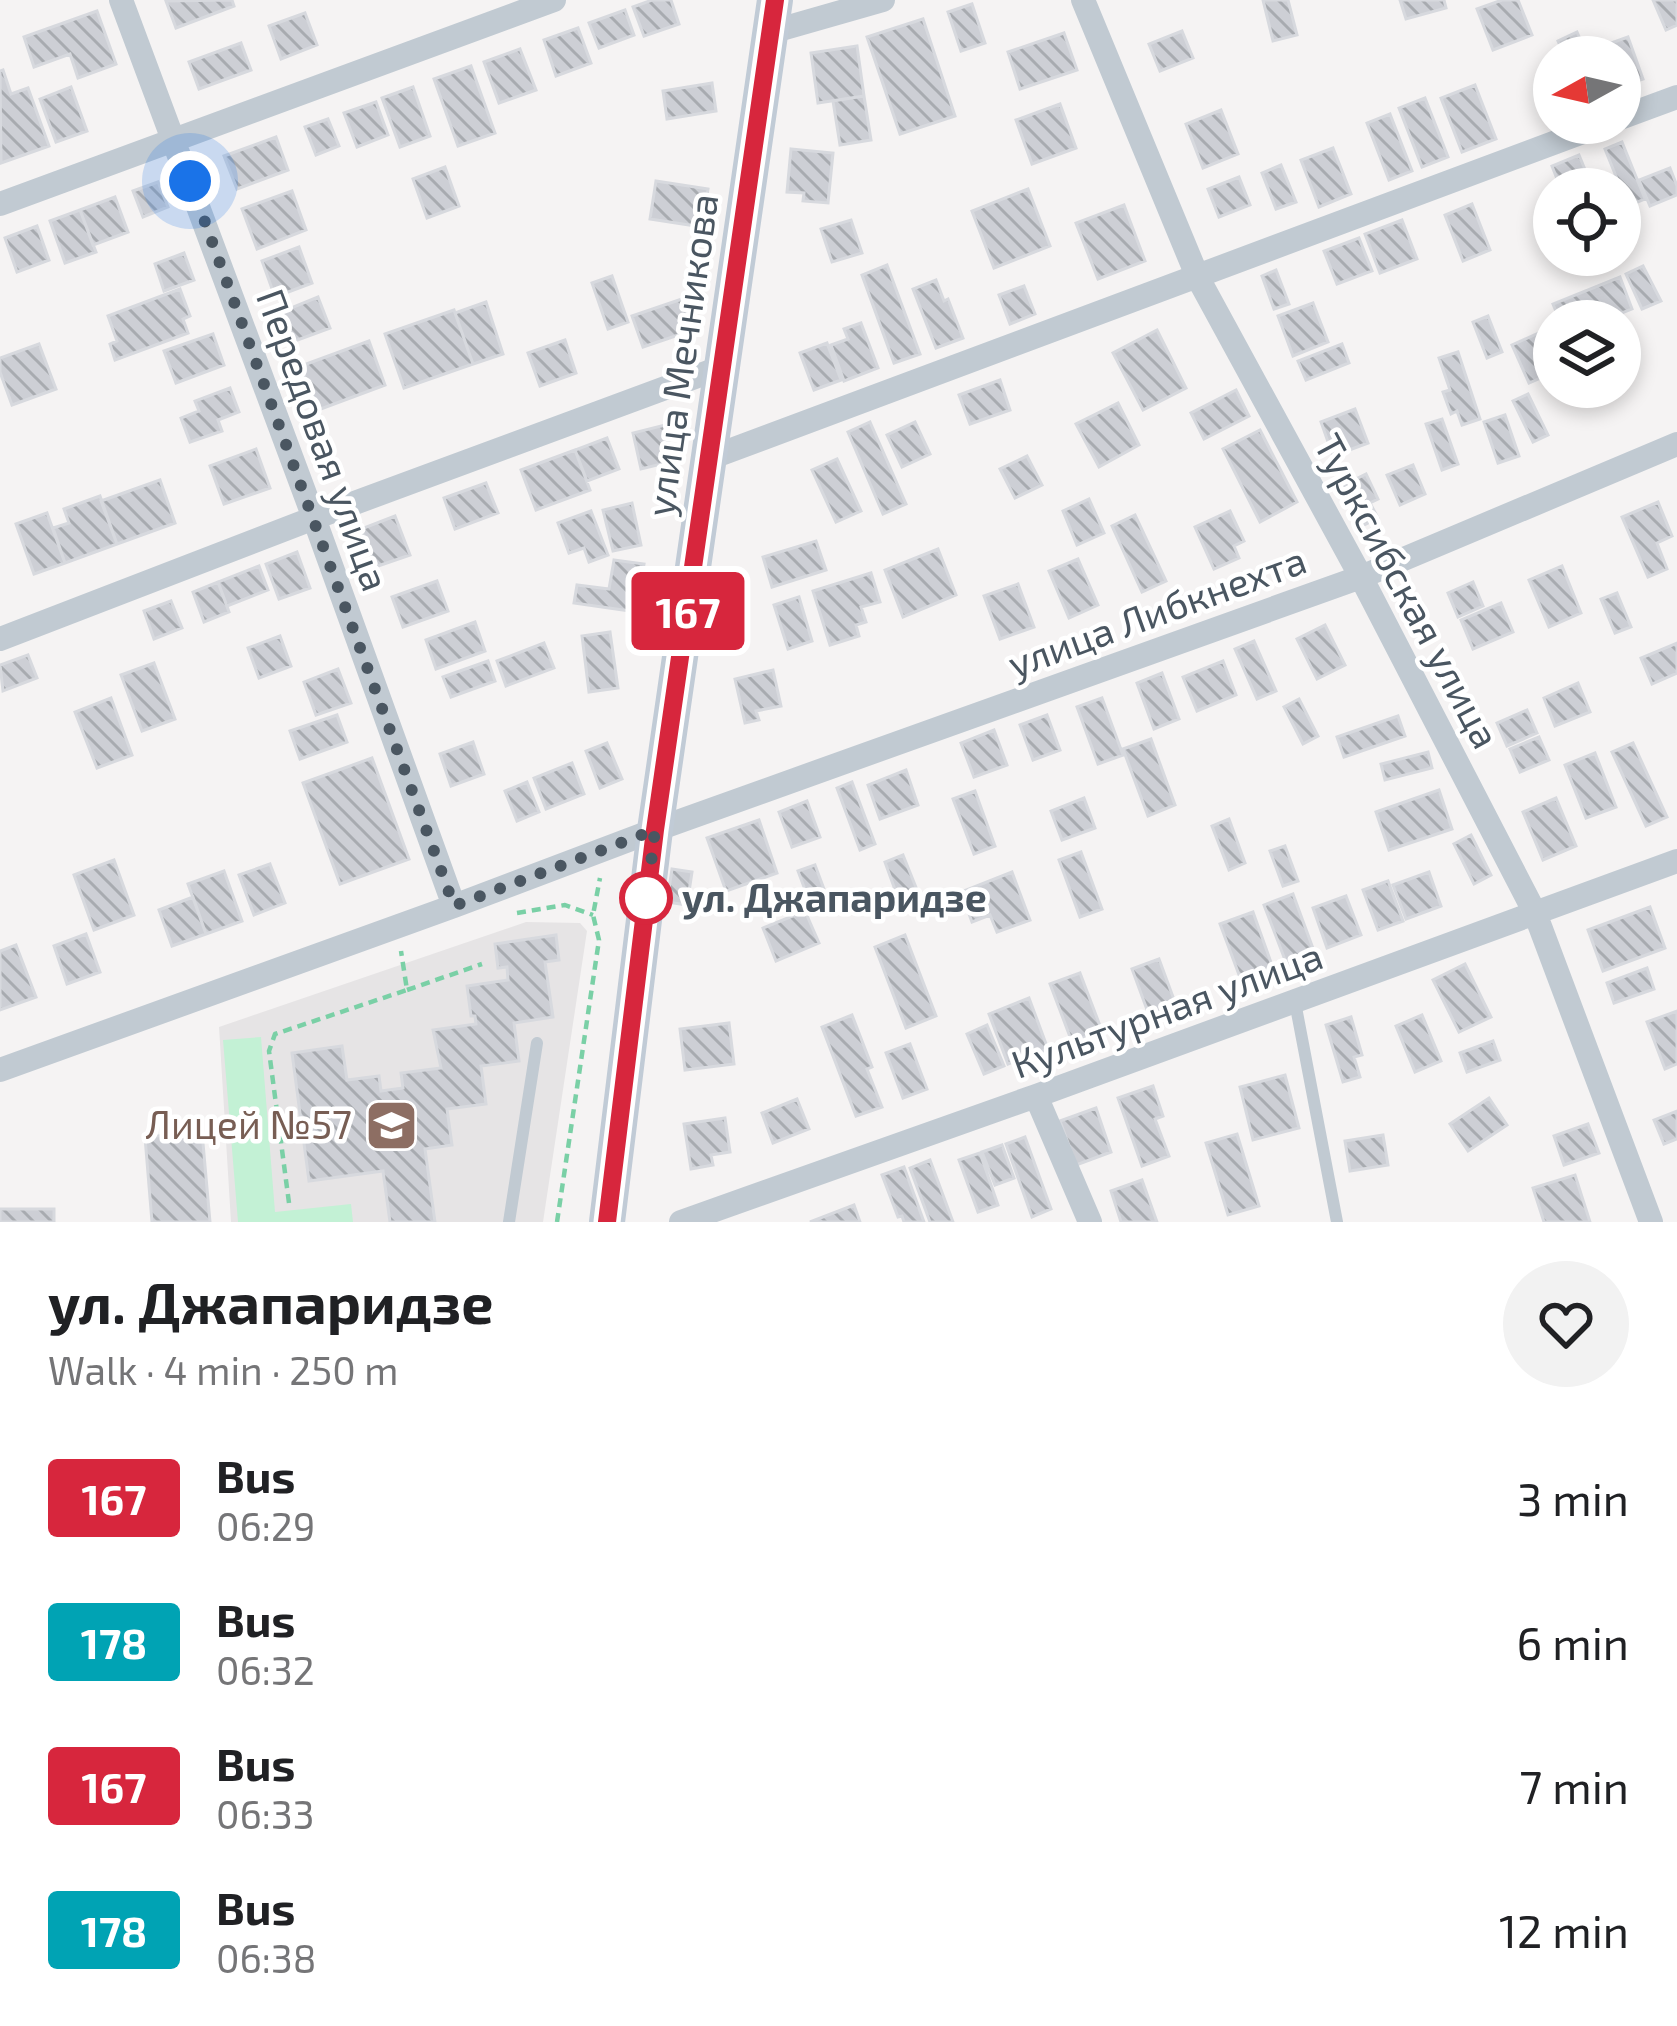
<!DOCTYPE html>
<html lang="en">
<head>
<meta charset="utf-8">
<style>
	body { margin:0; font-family:"Exo 2",sans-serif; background:#f2f2f2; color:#202124; height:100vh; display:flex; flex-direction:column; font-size:45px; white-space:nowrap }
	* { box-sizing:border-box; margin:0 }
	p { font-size:39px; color:#757577 }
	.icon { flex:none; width:66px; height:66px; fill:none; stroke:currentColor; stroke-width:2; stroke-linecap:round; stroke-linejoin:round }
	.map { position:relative; height:1222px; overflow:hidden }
	.details { display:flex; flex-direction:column; background:#fff; flex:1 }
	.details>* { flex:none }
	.badge { padding:0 24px; border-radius:9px; font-size:42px; line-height:78px }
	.needle { width:78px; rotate:262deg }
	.fabs { position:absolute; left:1533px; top:36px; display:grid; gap:24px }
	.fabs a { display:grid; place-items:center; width:108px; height:108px; border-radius:50%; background:#fff; box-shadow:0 6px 18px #0003; font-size:60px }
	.you { position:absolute; width:60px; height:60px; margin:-30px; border:9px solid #fff; border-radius:50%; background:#1a73e8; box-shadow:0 0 0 18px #1a73e833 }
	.map>.badge { position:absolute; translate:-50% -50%; box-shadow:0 0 0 6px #fff }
	.round { display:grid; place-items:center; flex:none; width:126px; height:126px; border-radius:63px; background:#f2f2f2 }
	.summary { display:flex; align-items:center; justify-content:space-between; height:204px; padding:0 48px }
	h1 { font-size:57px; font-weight:700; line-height:90px }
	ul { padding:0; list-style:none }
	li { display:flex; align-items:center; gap:36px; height:144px; padding:0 48px }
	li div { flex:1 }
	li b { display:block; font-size:45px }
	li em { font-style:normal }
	li .badge { min-width:132px; font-weight:700; text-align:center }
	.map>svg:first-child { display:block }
	.education { fill:#e6e4e5 }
	.garden { fill:#c3f1d5 }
	.building { fill:url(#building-back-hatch); stroke:#d7d9de; stroke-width:3 }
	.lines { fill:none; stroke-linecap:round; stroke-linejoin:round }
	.path { stroke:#7ad0a6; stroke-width:4.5; stroke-dasharray:9 6; stroke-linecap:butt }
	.lane { stroke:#c1cad2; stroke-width:12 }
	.street { stroke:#c1cad2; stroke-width:24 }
	.secondary { stroke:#c1cbd6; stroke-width:36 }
	.line-casing { stroke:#fff; stroke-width:27 }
	.line { stroke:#d7263d; stroke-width:18 }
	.walk { stroke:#4a5661; stroke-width:12; stroke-dasharray:0 21.6 }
	.stop-dot { fill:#fff; stroke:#d7263d; stroke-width:6 }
	.labels { text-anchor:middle; stroke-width:9; stroke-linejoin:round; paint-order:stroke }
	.street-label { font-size:39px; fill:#4a5661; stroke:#fff }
	.stop-label { font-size:39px; font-weight:bold; fill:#4a5661; stroke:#fff; text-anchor:start }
	.education-label { font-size:39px; fill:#785e54; stroke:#fff; text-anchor:end }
</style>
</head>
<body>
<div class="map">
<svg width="1677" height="1222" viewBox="0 0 1677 1222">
	<defs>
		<pattern id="building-back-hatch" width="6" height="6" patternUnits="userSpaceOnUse" patternTransform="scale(3)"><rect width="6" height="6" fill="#cdcfd5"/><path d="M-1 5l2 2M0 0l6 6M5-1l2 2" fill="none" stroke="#a8abb0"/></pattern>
	</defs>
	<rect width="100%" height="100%" fill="#f5f3f3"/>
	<!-- education -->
	<path class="education" d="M526 922 580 923 587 931 543 1222H231L219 1027Z"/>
	<!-- garden -->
	<path class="garden" d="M261 1037 275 1212 351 1204 353 1222H238L223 1040Z"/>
	<!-- building -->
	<path class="building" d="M232 0 234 6 176 28 166 1Z
		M652 0H671L679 24 644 36 633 7Z
		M1263 0H1288L1297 35 1273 41Z
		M1400 0H1444L1446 8 1406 19Z
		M1502 0H1518L1532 35 1493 50 1477 9Z
		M1653 0H1677V25L1666 30Z
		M972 4 985 43 961 51 948 12Z
		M625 10 634 35 599 48 589 23Z
		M97 11 116 64 78 78 70 54 34 67 24 37Z
		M305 13 317 45 281 59 269 26Z
		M923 19 955 116 900 134 867 37Z
		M578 28 591 63 556 76 544 40Z
		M1182 31 1193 58 1160 71 1149 44Z
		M1577 32 1588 57H1565L1558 41Z
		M1064 33 1077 70 1020 89 1008 52Z
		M1628 37 1643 79 1620 87V57H1606L1603 46Z
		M241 43 251 70 199 89 189 62Z
		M857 46 864 96 818 103 811 53Z
		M520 49 536 90 499 103 484 62Z
		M471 66 495 133 458 146 434 79Z
		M3 70 11 94 28 88 49 146 1 163 0 71Z
		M712 83 716 111 667 119 663 91Z
		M1475 85 1496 139 1462 152 1441 98Z
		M71 87 87 131 56 142 40 99Z
		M413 87 430 136 400 147 382 98Z
		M864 96 871 140 840 145 833 101Z
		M1425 98 1448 157 1422 167 1399 108Z
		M376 102 388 135 357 147 344 113Z
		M1060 104 1076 148 1032 164 1016 120Z
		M1221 110 1238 154 1203 168 1186 124Z
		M1390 114 1412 171 1389 180 1367 123Z
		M328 119 339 146 316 155 305 127Z
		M276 137 288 170 237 189 224 156Z
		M1622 142 1645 199 1628 206 1605 149Z
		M1333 148 1351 194 1319 207 1301 160Z
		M791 149 833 153 828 203 803 201 804 193 787 192Z
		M1579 155 1593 189H1561L1552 166Z
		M1281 165 1296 202 1276 209 1262 173Z
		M445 167 459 206 427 218 413 179Z
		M1670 168 1677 186V195L1650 206 1639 180Z
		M1239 177 1250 205 1219 217 1208 189Z
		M656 181 708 189 702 227 650 219Z
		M158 182 168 207 143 217 133 191Z
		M1028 189 1050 246 994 268 972 211Z
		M292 191 306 230 257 249 242 209Z
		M115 197 128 232 93 245 80 210Z
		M1472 204 1490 250 1463 261 1445 215Z
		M1124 205 1145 261 1098 279 1076 223Z
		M80 210 96 252 65 263 50 221Z
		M851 220 862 253 832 262 821 229Z
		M1402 220 1417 259 1380 273 1365 234Z
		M37 226 49 260 17 272 5 238Z
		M1359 238 1372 271 1337 284 1324 251Z
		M299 247 312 283 275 297 262 261Z
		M184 253 194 280 164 291 155 264Z
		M887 265 920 354 894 363 862 275Z
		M1643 266 1661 301 1642 309 1626 274Z
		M1276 270 1289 304 1274 309 1262 276Z
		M612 276 628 322 608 329 592 283Z
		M1620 277 1632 309 1614 316 1616 321H1560L1553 304Z
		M936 280 944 301 948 299 963 338 936 348 913 289Z
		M1024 286 1035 314 1010 324 999 295Z
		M180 289 190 316 183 319 188 333 115 360 110 344 117 341 108 316Z
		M318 297 330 328 292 342 281 312Z
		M682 299 693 330 643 347 632 316Z
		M486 302 503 354 473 364 455 313Z
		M1313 303 1328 342 1293 356 1278 316Z
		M454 310 473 364 404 388 385 334Z
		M1488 316 1502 352 1487 358 1473 322Z
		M861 323 878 368 844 381 831 345 848 339 844 329Z
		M1157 330 1186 388 1143 410 1113 353Z
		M1541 332 1554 362V372L1529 383 1512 345Z
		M213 334 224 365 176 383 164 351Z
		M565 340 576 373 540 386 528 353Z
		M369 341 385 385 318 410 301 366Z
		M827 343 841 380 814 390 800 353Z
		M39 344 56 389 12 405 0 372V358Z
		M1342 344 1349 363 1306 380 1298 361Z
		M1458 352 1480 419 1462 425 1457 411 1451 414 1443 392 1450 390 1439 358Z
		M1000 380 1010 410 970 424 959 395Z
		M230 388 239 412 218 420 222 431 190 442 181 418 199 411 195 401Z
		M1236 390 1249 416 1204 439 1191 413Z
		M1528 394 1548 435 1533 442 1513 401Z
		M1118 403 1139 445 1099 467 1076 424Z
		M1355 409 1368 443 1333 456 1321 422Z
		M1505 415 1519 456 1498 463 1484 422Z
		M1442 419 1458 464 1442 470 1426 424Z
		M870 422 906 504 883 514 848 432Z
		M915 422 930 454 902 467 887 435Z
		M665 425 674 461 641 469 633 433Z
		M1260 430 1297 502 1260 522 1223 449Z
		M607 438 619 469 587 481 575 450Z
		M256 449 270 488 224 504 210 466Z
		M575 450 590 490 536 510 521 470Z
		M1027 456 1042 485 1015 498 1000 469Z
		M837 459 861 511 836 522 812 470Z
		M1413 465 1425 494 1400 505 1387 475Z
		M1366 474 1378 499 1370 503 1378 518 1362 526 1342 486Z
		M160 480 175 523 117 544 101 501Z
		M486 483 498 513 455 529 444 498Z
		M100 496 117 544 65 563 53 528 69 523 64 509Z
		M1089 499 1104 533 1077 545 1063 511Z
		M1658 502 1672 536 1657 543 1667 569 1648 577 1622 517Z
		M632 503 641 545 613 551 603 510Z
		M591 511 608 555 589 562 584 548 569 553 558 523Z
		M1230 511 1244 541 1234 546 1239 558 1214 569 1195 527Z
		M47 513 65 563 34 574 16 524Z
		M1135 515 1166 581 1142 592 1112 526Z
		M395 516 410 555 375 567 361 529Z
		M816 541 826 570 772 587 763 557Z
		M938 549 956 595 903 617 885 570Z
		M297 552 310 588 279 599 266 564Z
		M1078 559 1098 605 1069 618 1049 571Z
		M614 560 644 564 639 594 647 595 644 613 574 603 577 585 609 589Z
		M259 566 268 590 227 606 218 582Z
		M1562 566 1581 613 1549 627 1529 580Z
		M871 573 880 602 861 607 866 622 856 625 859 636 830 645 813 591Z
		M437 581 448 611 403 627 392 597Z
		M218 582 229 612 204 622 193 592Z
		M1473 582 1483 606 1458 617 1448 593Z
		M1018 584 1034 627 1000 639 984 596Z
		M1617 593 1631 627 1615 633 1601 599Z
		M799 597 812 641 788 649 774 605Z
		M171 601 182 628 154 639 144 611Z
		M1501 603 1513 632 1473 649 1461 620Z
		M475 622 485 651 436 669 426 640Z
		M1325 625 1345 665 1317 679 1297 639Z
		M610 632 618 688 589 692 582 636Z
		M280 636 291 666 259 678 248 648Z
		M1254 641 1276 691 1257 699 1235 649Z
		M544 643 554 668 506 686 497 661Z
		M1677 643V673L1652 684 1641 658Z
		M28 655 37 678 3 691 0 665Z
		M488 661 495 681 451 697 443 677Z
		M1223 661 1236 695 1197 711 1183 677Z
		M154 663 175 719 142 731 121 675Z
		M338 669 351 703 316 715 304 682Z
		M773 670 781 706 756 711 759 720 745 723 735 679Z
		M1162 673 1179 719 1154 729 1137 683Z
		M1578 683 1590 712 1555 726 1544 698Z
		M111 698 132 755 97 768 75 712Z
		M1102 698 1123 755 1098 764 1077 707Z
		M1299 699 1318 736 1303 744 1284 707Z
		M1527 710 1537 733 1507 746 1497 723Z
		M337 715 347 742 300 759 290 731Z
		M1047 715 1060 750 1033 760 1020 725Z
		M1398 716 1405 736 1344 757 1337 737Z
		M994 730 1007 765 974 777 961 743Z
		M1539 737 1549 760 1520 772 1510 749Z
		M1151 739 1175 805 1148 816 1123 749Z
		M473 742 484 774 451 786 440 754Z
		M607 743 622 779 600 788 586 751Z
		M1633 743 1667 817 1646 826 1612 752Z
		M1428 752 1432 768 1385 780 1381 764Z
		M1595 753 1616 807 1586 818 1565 765Z
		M372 758 409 859 340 884 303 783Z
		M572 763 584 794 546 809 534 778Z
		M906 770 918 805 880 819 868 785Z
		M527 782 539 812 517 821 505 791Z
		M852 782 875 844 860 850 837 788Z
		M1439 790 1452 829 1389 850 1376 812Z
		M975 791 995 846 974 854 953 799Z
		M1084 798 1095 828 1062 840 1051 811Z
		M1556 798 1576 846 1543 860 1523 812Z
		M807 801 820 837 792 847 779 812Z
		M1229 819 1245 863 1229 870 1212 826Z
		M759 820 777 873 726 891 707 838Z
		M1471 835 1491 875 1474 884 1454 844Z
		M1285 846 1298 881 1283 886 1270 851Z
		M1081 852 1102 909 1080 917 1059 860Z
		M903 855 917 890 898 898 885 862Z
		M114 860 134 915 94 930 74 875Z
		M270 864 285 903 254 915 239 875Z
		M815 865 830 905 813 911 798 871Z
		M672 869 692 872 687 905 667 902Z
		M224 871 242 921 206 934 188 884Z
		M1012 872 1030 920 997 932 990 915 972 922 961 892Z
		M1429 872 1441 906 1406 919 1393 885Z
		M1388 881 1403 921 1378 930 1363 890Z
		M1293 894 1315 954 1287 965 1264 905Z
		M1346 896 1361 935 1327 948 1313 908Z
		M193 897 206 934 172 946 159 910Z
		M1650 907 1665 948 1603 971 1588 930Z
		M805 911 819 943 776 961 763 928Z
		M1253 912 1273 968 1241 980 1220 924Z
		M86 934 100 972 67 984 54 946Z
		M556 935 559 960 545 962 553 1017 514 1023 519 1061 481 1066 486 1104 447 1109 452 1145 425 1149 435 1222H390L383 1171 309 1181 292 1053 342 1046 347 1080 379 1076 381 1091 403 1088 401 1073 441 1068 433 1030 476 1024 475 1016H471L467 986 508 980 507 967 498 968 495 944Z
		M905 935 936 1016 906 1028 875 947Z
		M16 945 36 997 0 1010V951Z
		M1159 959 1176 1005 1149 1015 1132 969Z
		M1465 964 1491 1017 1459 1032 1433 980Z
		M1647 968 1654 989 1614 1003 1607 983Z
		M1080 973 1102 1031 1072 1042 1050 984Z
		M1029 998 1048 1049 1008 1064 989 1014Z
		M1677 1011V1064L1665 1069 1647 1022Z
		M852 1015 872 1067 867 1069 882 1107 856 1116 822 1027Z
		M1422 1015 1441 1061 1415 1072 1396 1026Z
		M1351 1017 1362 1055 1354 1057 1360 1077 1343 1082 1326 1025Z
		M729 1023 734 1064 685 1070 680 1029Z
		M987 1025 1004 1066 984 1074 967 1034Z
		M1493 1041 1500 1060 1467 1072 1460 1053Z
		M910 1044 927 1089 903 1098 886 1053Z
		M1285 1075 1299 1128 1253 1140 1240 1087Z
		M1153 1086 1163 1116 1155 1119 1169 1156 1142 1166 1118 1098Z
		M1489 1098 1507 1125 1468 1151 1450 1124Z
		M797 1099 809 1129 773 1143 762 1113Z
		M1096 1108 1111 1152 1076 1165 1060 1121Z
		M1677 1111V1139L1664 1144 1654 1120Z
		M725 1118 730 1152 711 1155 713 1165 691 1169 684 1124Z
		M1588 1124 1599 1153 1564 1165 1554 1136Z
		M202 1132 210 1222H152L145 1137Z
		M1237 1134 1259 1206 1228 1215 1206 1143Z
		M1383 1135 1388 1165 1350 1171 1345 1141Z
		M1025 1137 1051 1209 1032 1217 1006 1144Z
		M1002 1145 1014 1178 995 1185 982 1152Z
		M980 1153 998 1205 978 1212 959 1160Z
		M930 1160 953 1222H930L910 1168Z
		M904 1167 924 1222H904L902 1216 898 1217 882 1175Z
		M1575 1175 1590 1222H1544L1533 1188Z
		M1142 1180 1157 1222H1121L1111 1191Z
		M854 1205 860 1222H810Z
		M0 1209H54V1222H0Z"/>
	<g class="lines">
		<!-- path -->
		<path class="path" d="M517 913 565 905 593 915
			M407 990 482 964
			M289 1203 269 1051 275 1034 407 990 401 951
			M557 1222 599 940 593 915 600 878"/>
		<!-- lane -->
		<path class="lane" d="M1295 1002 1337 1222
			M509 1222 537 1043"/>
		<!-- street -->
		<path class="street" d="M121 0 314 518 454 906
			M1083 0 1198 278 1361 577 1535 913 1651 1222
			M771 32 883 0
			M1620 118 1677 97
			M0 204 554 0
			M710 458 1607 123
			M0 639 314 518 722 367
			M0 1070 454 906 655 830 1361 577 1677 444
			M1036 1096 1090 1222
			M681 1222 1036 1096 1677 861"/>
		<!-- secondary -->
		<path class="secondary" d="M607 1222 655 830 775 0"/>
	</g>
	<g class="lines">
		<defs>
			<path id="line" d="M607 1222 655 830 775 0"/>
		</defs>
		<!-- line casing -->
		<use href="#line" class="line-casing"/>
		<!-- line -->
		<use href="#line" class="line"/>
		<!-- walk -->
		<path class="walk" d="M190 181 454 906 655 830 646 904V898"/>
	</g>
	<!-- icons -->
	<defs>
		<symbol id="school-square" viewBox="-11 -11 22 22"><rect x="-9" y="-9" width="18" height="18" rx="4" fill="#8d6e63" stroke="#fff"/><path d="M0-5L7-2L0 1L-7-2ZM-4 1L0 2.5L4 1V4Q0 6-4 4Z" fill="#fff"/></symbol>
	</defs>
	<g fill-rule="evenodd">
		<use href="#school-square" x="362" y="1096" width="59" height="59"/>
	</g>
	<!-- markers -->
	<circle class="stop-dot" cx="646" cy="898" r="24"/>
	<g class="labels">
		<!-- street labels -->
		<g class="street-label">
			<text transform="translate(682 355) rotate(-82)" y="14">улица Мечникова</text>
			<text transform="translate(323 440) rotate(70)" y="14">Передовая улица</text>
			<text transform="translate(1407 591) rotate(62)" y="14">Турксибская улица</text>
			<text transform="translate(1157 612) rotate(-20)" y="14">улица Либкнехта</text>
			<text transform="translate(1167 1010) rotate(-20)" y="14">Культурная улица</text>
		</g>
		<!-- stop labels -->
		<g class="stop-label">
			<text x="682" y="912">ул. Джапаридзе</text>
		</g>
		<!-- education labels -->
		<g class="education-label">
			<text x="352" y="1139">Лицей №57</text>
		</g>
	</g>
</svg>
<div class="fabs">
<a><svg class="needle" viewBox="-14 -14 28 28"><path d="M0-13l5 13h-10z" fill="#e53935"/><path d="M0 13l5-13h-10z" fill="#757577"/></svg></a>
<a><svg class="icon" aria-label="locate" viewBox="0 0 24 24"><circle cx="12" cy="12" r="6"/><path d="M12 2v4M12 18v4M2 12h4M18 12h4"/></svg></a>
<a><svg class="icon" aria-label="layers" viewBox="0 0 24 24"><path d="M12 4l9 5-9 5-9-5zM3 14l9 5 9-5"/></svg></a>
</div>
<div class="you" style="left:190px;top:181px"></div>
<b class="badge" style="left:688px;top:611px;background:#d7263d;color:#fff">167</b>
</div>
<section class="details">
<div class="summary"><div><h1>ул. Джапаридзе</h1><p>Walk · 4 min · 250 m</p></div><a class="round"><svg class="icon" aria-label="heart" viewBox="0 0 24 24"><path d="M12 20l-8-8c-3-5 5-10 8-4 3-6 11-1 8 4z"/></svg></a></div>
<ul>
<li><span class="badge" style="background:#d7263d;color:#fff">167</span><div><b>Bus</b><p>06:29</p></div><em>3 min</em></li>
<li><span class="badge" style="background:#00a3b4;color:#fff">178</span><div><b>Bus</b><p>06:32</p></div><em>6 min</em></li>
<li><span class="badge" style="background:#d7263d;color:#fff">167</span><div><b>Bus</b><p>06:33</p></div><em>7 min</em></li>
<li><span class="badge" style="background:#00a3b4;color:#fff">178</span><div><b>Bus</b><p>06:38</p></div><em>12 min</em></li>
</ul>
</section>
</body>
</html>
